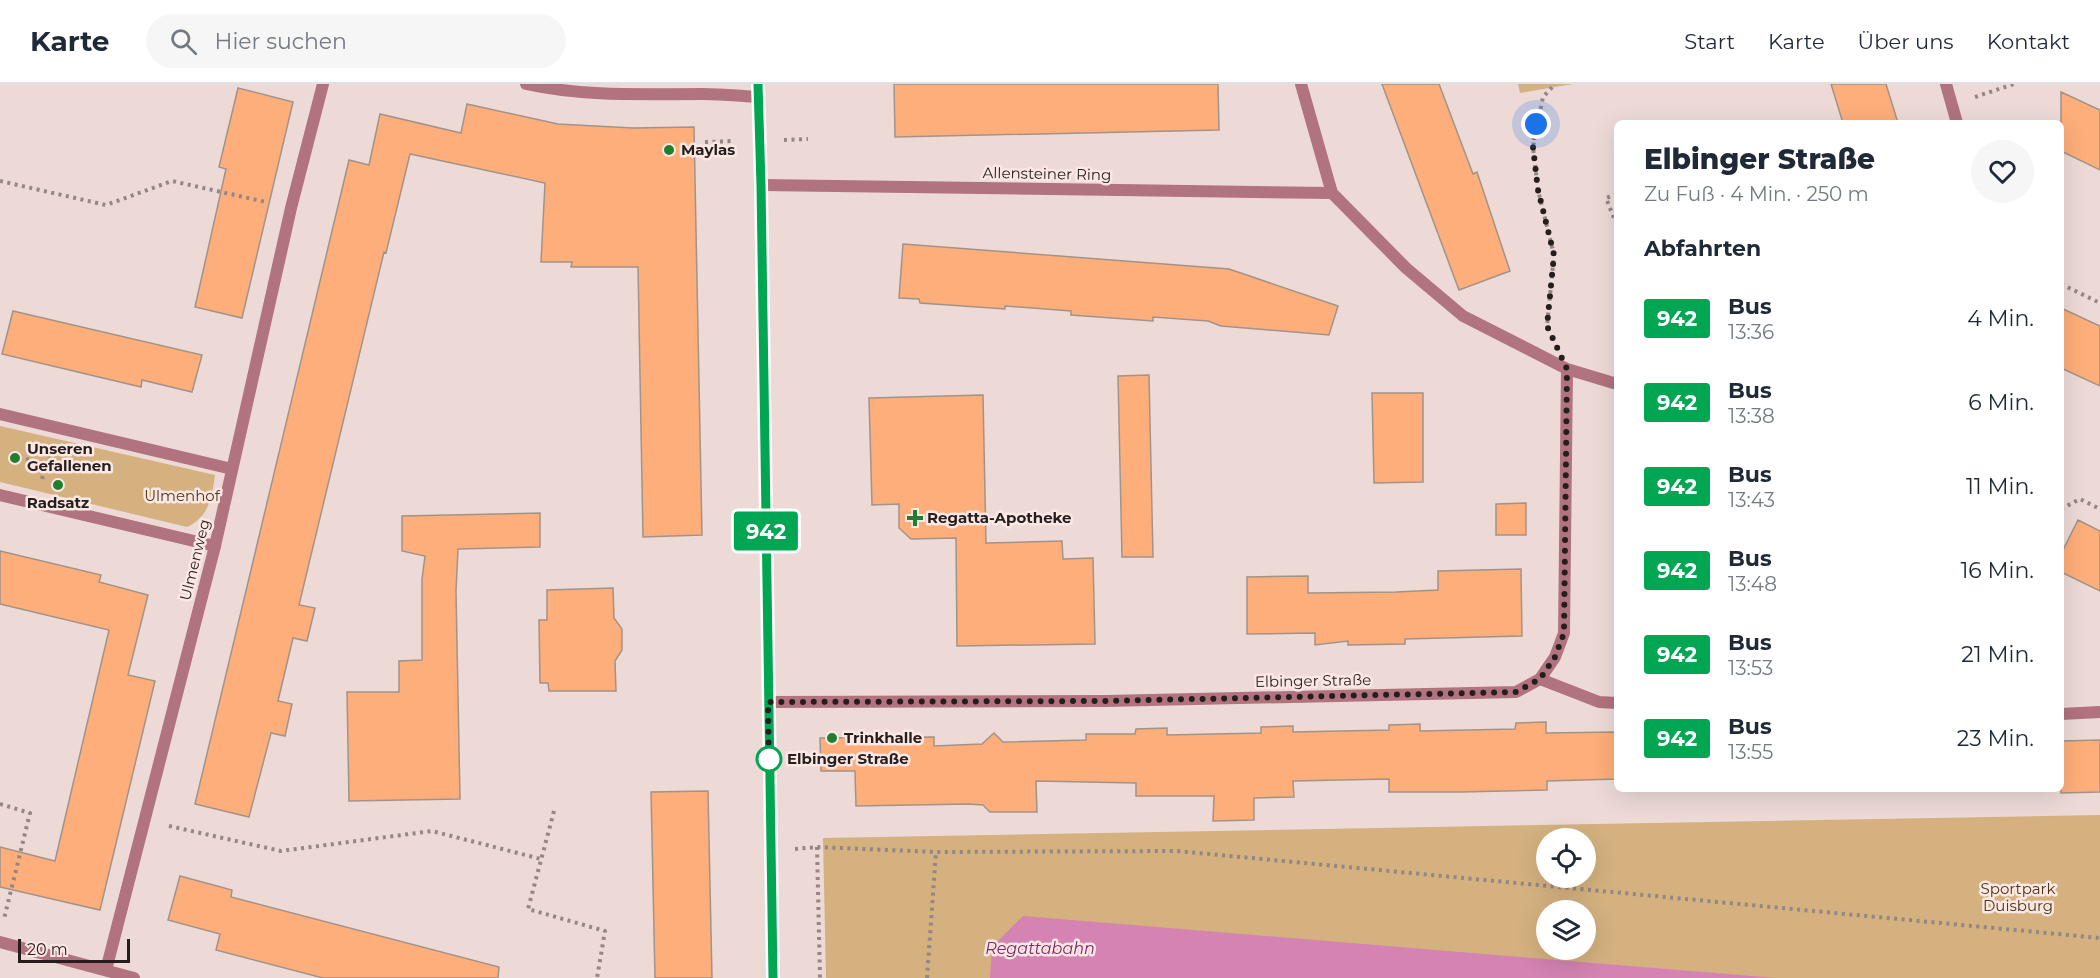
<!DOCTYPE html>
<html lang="de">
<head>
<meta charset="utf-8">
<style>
	body { margin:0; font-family:Montserrat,sans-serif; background:#f6f6f7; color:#1f2937; height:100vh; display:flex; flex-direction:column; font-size:22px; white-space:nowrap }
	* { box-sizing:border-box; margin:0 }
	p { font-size:20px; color:#747a83 }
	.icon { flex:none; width:33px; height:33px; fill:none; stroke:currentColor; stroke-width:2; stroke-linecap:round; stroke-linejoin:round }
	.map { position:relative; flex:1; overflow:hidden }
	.panel { position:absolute; left:1614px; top:36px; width:450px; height:672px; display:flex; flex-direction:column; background:#fff; border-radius:9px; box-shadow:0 6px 24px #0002 }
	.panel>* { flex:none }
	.badge { padding:0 12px; border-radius:4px; font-size:21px; line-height:39px }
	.controls { position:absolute; left:1536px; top:744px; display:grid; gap:12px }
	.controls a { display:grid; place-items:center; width:60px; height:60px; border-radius:50%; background:#fff; box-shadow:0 6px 24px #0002; font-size:30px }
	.scale { position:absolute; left:18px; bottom:15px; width:112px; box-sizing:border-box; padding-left:6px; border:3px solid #251e1d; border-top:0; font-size:16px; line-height:21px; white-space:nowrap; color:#251e1d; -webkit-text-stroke:4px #fbe7e3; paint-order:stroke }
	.you { position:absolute; width:30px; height:30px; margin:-15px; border:4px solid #fff; border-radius:50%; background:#1a73e8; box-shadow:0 0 0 9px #1a73e833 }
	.map>.badge { position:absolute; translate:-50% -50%; box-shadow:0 0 0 3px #fff }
	h2 { padding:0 30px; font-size:22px; line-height:54px }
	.round { display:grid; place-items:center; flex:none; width:63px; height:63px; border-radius:32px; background:#f6f6f7 }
	.headline { display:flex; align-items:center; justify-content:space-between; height:102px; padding:0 30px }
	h1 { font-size:28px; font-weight:800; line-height:45px }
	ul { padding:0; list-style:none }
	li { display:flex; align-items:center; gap:18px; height:84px; padding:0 30px }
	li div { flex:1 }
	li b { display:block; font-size:22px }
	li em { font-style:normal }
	li .badge { min-width:66px; font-weight:700; text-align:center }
	header { display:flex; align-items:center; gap:36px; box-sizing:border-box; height:84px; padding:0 30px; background:#fff; border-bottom:2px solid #e0e1e3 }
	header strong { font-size:28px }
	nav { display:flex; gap:33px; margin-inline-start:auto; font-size:21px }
	.search { width:420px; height:54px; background:#f6f6f7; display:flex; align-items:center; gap:15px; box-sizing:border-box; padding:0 21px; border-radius:33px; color:#747a83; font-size:22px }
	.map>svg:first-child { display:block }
	.green { fill:#d4b17f; fill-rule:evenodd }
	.water { fill:#d483b2 }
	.building { fill:#fdae7a; stroke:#a2938a; stroke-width:1.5 }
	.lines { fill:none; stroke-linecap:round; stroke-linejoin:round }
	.path { stroke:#948684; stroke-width:4; stroke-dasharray:3 4.5; stroke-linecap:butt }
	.lane { stroke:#b1737e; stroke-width:12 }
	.street { stroke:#b1737e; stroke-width:12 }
	.secondary { stroke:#933c51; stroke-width:12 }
	.line-casing { stroke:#fff; stroke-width:14 }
	.line { stroke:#00a651; stroke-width:9 }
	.walk { stroke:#251e1d; stroke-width:6; stroke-dasharray:0 10.8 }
	.poi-dot { fill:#207e2f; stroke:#fbe7e3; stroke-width:2 }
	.stop-dot { fill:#fff; stroke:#00a651; stroke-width:3 }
	.labels { text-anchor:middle; stroke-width:5; stroke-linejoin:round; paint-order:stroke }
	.poi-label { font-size:15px; font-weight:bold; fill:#251e1d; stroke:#fbe7e3; text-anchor:start }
	.street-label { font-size:15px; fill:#251e1d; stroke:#fbe7e3 }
	.park-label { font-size:15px; fill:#4d3715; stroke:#fbe7e3 }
	.stop-label { font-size:15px; font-weight:bold; fill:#251e1d; stroke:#fbe7e3; text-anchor:start }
	.water-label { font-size:16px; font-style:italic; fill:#822462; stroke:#fbe7e3 }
</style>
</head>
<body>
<header>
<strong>Karte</strong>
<div class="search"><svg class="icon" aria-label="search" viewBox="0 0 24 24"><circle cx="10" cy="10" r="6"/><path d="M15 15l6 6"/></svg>Hier suchen</div>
<nav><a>Start</a><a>Karte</a><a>Über uns</a><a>Kontakt</a></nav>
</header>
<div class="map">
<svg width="2100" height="894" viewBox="0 0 2100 894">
	<rect width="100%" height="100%" fill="#eddad6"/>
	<!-- green -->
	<path class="green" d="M1518 0H1573L1520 9Z
		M0 342 215 391C212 413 209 433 187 443L0 398Z
		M2100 731V894H826L823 754ZM1546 754H1586V794H1546ZM1546 826H1586V866H1546Z"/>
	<!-- water -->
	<path class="water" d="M1023 832 1776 894H990L992 863Z"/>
	<!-- building -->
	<path class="building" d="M894 0H1218L1219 46 895 53Z
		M1382 0H1439L1473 90 1477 88 1510 187 1459 206Z
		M1831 0H1886L1898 39H1843Z
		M238 4 293 18 242 234 195 223 226 85 219 83Z
		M2061 8 2100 26V86L2061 67Z
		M467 20 558 40 633 44 694 43 702 451 643 453 638 183H571L572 178H541L545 99 410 70 386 169 384 168 299 521 315 524 307 557 293 554 278 617 292 620 285 652 271 649 249 733 195 720 349 76 369 81 380 30 461 49Z
		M903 160 1229 185 1338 222 1329 251 1221 242 1208 237 1153 233V237L1071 231V227L1005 222V225L920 219 919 215 899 214Z
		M2061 224 2100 242V302L2061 284Z
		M13 227 202 271 192 308 142 296 141 303 2 270Z
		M1149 291 1153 473H1122L1118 292Z
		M1372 309H1423V398L1374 399Z
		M983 311 986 459 1062 457 1063 475 1093 474 1095 560 957 562 956 454 911 455 899 444V420L872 421 869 314Z
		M1526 419V451H1496V420Z
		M540 429V463L458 465 456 507 460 715 349 717 347 608H399V577L422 576V495L425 472 402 467V432Z
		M2078 436 2100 447V507L2061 488V470Z
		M0 467 101 491 99 498 148 511 128 591 155 597 100 826 0 803V763L55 777 109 546 0 520Z
		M1521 485 1522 552 1405 555V560L1348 561V557L1315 561V549L1247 550V493L1308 492V509L1396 508 1438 506V487Z
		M613 504 614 534 622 545V566L615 577 616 607H549L548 599H540L539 536H547V506Z
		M1546 638V649L1617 648V695L1547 697V706L1461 708H1389V695L1293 697 1294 713 1254 714V736L1213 737 1214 712H1136V699L1036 697 1037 728H990L983 721 969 720 856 722 855 687H821L820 654 934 653V662L982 660 994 649 1003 658 1086 656V650H1135L1136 645 1167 644V651L1261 649V643L1293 642V648L1389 646V641L1420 640V647L1515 645 1516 639Z
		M2100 656V708L2061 709V657Z
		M708 707 712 894H655L651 708Z
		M180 792 232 806 231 813 499 883 498 894H323L216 866 220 850 168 836Z"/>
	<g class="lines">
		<!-- path -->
		<path class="path" d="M1975 13 2014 0
			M784 56 808 55
			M705 58 734 57
			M0 97 106 121 172 97 266 118
			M1617 110 1606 114 1617 142
			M2061 200 2100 219
			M1549 246 1547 242 1554 171 1538 106 1533 63 1543 13 1555 0
			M26 375 46 379
			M42 395 49 367
			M2061 425 2080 415 2100 425
			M0 720 30 729 4 835
			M554 727 528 825 605 847 597 894
			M169 742 281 767 432 747 541 775
			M817 763 820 894
			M795 765 817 763 936 768 1177 767 2100 854
			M927 894 936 768"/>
		<!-- lane -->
		<path class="lane" d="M0 330 232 385
			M0 411 215 462
			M1540 595 1599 618 1617 619
			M2061 630 2100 628"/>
		<!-- street -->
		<path class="street" d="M526 0C585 13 643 10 702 10 721 10 740 12 758 13
			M1301 0 1332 109 1406 184 1463 232 1567 285 1617 300
			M1946 0 1957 39
			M761 101 1332 109
			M768 618 1106 617 1516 608 1540 595 1555 573 1564 549 1567 285
			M0 858 134 894
			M106 886 215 462 291 124 323 0"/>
		<!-- secondary -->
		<path class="secondary" d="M758 0 761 101 773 894"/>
	</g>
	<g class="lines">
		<defs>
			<path id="line" d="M758 0 761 101 773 894"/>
		</defs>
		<!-- line casing -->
		<use href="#line" class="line-casing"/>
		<!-- line -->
		<use href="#line" class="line"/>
		<!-- walk -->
		<path class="walk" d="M769 675V683L768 618 1106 617 1516 608 1540 595 1555 573 1564 549 1567 285 1547 242 1554 171 1538 106 1533 63 1536 40"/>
	</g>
	<!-- markers -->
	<g class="poi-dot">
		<circle cx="669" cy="66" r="6"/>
		<circle cx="15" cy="374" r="6"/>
		<circle cx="58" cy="401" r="6"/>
		<path d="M912 425h6v6h6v6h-6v6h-6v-6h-6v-6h6z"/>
		<circle cx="832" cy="654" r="6"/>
	</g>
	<circle class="stop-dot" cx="769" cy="675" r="12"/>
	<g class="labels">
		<!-- poi labels -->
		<g class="poi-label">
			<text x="681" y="71">Maylas</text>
			<text x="27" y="370">Unseren<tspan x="27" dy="17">Gefallenen</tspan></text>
			<text x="58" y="424" text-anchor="middle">Radsatz</text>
			<text x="927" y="439">Regatta-Apotheke</text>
			<text x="844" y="659">Trinkhalle</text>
		</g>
		<!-- street labels -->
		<g class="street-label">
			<text transform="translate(1047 90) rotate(1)" y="5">Allensteiner Ring</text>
			<text transform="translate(195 476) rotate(-76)" y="5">Ulmenweg</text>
			<text transform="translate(1313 597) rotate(-1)" y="5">Elbinger Straße</text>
		</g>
		<!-- park labels -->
		<g class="park-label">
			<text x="182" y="417">Ulmenhof</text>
			<text x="2018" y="810">Sportpark<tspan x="2018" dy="17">Duisburg</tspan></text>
		</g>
		<!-- stop labels -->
		<g class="stop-label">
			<text x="787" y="680">Elbinger Straße</text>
		</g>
		<!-- water labels -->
		<g class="water-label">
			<text x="1040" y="870">Regattabahn</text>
		</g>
	</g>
</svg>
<div class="controls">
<a><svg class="icon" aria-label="locate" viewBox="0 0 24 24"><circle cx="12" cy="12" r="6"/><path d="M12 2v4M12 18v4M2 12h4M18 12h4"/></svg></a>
<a><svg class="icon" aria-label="layers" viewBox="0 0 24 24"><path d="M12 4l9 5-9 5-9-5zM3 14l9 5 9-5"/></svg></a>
</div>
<div class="scale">20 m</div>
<div class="you" style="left:1536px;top:40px"></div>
<b class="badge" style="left:766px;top:447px;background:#00a651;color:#fff">942</b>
<section class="panel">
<div class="headline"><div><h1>Elbinger Straße</h1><p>Zu Fuß · 4 Min. · 250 m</p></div><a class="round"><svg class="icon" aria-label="heart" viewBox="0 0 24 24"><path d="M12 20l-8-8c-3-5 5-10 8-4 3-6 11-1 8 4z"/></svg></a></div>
<h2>Abfahrten</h2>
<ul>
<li><span class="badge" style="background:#00a651;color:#fff">942</span><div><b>Bus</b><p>13:36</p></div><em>4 Min.</em></li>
<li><span class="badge" style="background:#00a651;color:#fff">942</span><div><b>Bus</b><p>13:38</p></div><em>6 Min.</em></li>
<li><span class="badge" style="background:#00a651;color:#fff">942</span><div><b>Bus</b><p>13:43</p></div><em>11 Min.</em></li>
<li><span class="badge" style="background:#00a651;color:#fff">942</span><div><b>Bus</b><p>13:48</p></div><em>16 Min.</em></li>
<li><span class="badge" style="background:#00a651;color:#fff">942</span><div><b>Bus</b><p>13:53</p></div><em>21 Min.</em></li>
<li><span class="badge" style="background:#00a651;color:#fff">942</span><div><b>Bus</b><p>13:55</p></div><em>23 Min.</em></li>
</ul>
</section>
</div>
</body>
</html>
